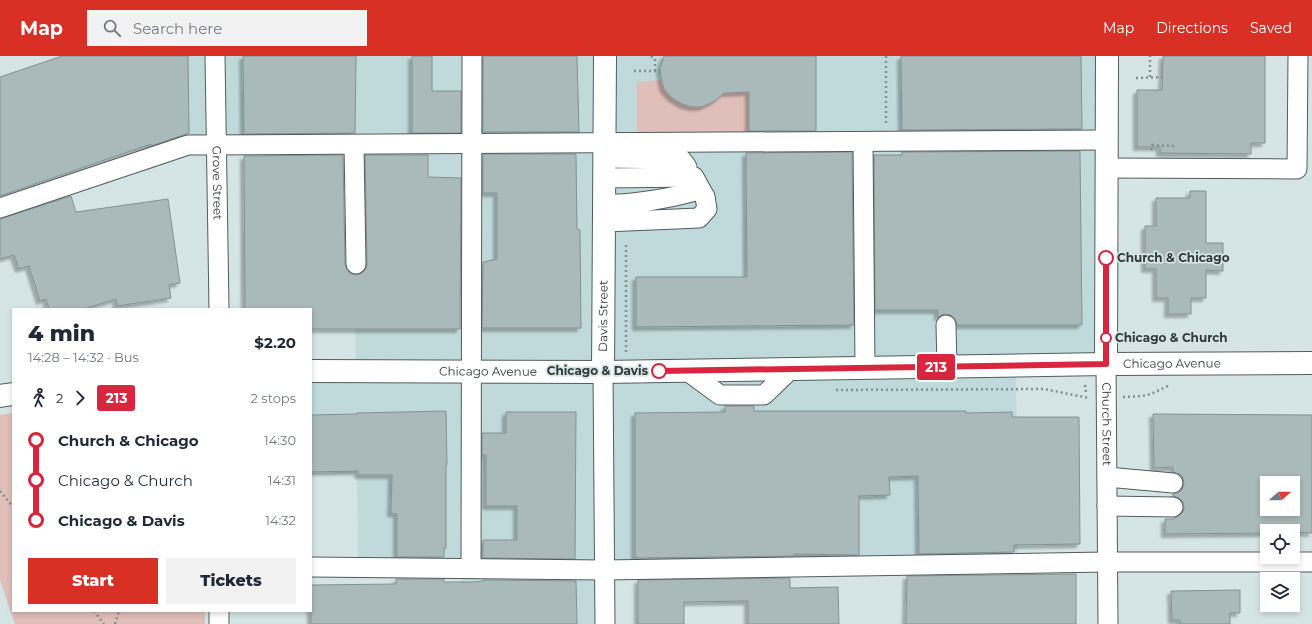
<!DOCTYPE html>
<html lang="en">
<head>
<meta charset="utf-8">
<style>
	body { margin:0; font-family:Montserrat,sans-serif; background:#f2f2f3; color:#1f2937; height:100vh; display:flex; flex-direction:column; font-size:15px; white-space:nowrap }
	* { box-sizing:border-box; margin:0 }
	p { font-size:13px; color:#747a83 }
	.icon { flex:none; width:22px; height:22px; fill:none; stroke:currentColor; stroke-width:2; stroke-linecap:round; stroke-linejoin:round }
	.map { position:relative; flex:1; overflow:hidden }
	.side { position:absolute; left:12px; top:252px; width:300px; height:304px; display:flex; flex-direction:column; background:#fff; border-radius:0px; box-shadow:0 2px 6px #0003 }
	.side>* { flex:none }
	.badge { padding:0 8px; border-radius:3px; font-size:14px; line-height:26px }
	.needle { width:26px; rotate:70deg }
	.buttons { position:absolute; left:1260px; top:420px; display:grid; gap:8px }
	.buttons a { display:grid; place-items:center; width:40px; height:40px; border-radius:0px; background:#fff; box-shadow:0 2px 6px #0003; font-size:20px }
	.map>.badge { position:absolute; translate:-50% -50%; box-shadow:0 0 0 2px #fff }
	.legs { display:flex; align-items:center; gap:6px; height:44px; padding:0 16px; font-size:13px }
	.legs p { margin-inline-start:auto }
	.head { display:flex; align-items:center; justify-content:space-between; height:68px; padding:0 16px }
	h1 { font-size:22px; font-weight:800; line-height:30px }
	.primary-button { display:flex; gap:8px; margin-top:auto; padding:8px 16px }
	.primary-button a { flex:1; height:46px; border-radius:0px; background:#d93025; color:#fff; font-size:16px; font-weight:800; line-height:46px; text-align:center }
	.primary-button a+a { background:#f2f2f3; color:#1f2937 }
	ul { padding:0 16px; list-style:none }
	li { display:flex; align-items:center; gap:14px; height:40px; font-size:15px }
	li i { display:grid; place-items:center; width:6px; height:100%; margin:0 5px; background:currentColor }
	li i::after { content:''; width:10px; height:10px; margin:-5px; border:3px solid; border-radius:50%; background:#fff }
	li p { margin-inline-start:auto }
	li:first-child i { background:linear-gradient(#0000 50%,currentColor 0) }
	li:last-child i { background:linear-gradient(currentColor 50%,#0000 0) }
	header { display:flex; align-items:center; gap:24px; box-sizing:border-box; height:56px; padding:0 20px; background:#d93025; color:#fff }
	header strong { font-size:19px }
	nav { display:flex; gap:22px; margin-inline-start:auto; font-size:14px }
	.search { width:280px; height:36px; background:#f2f2f3; display:flex; align-items:center; gap:10px; box-sizing:border-box; padding:0 14px; border-radius:0px; color:#747a83; font-size:15px }
	.map>svg:first-child { display:block }
	.built { fill:#c0d9da }
	.green { fill:#e0beb9 }
	.building { fill:#aab9b9; stroke:#839191; fill-rule:evenodd; filter:url(#shadow) }
	.lines { fill:none; stroke-linecap:round; stroke-linejoin:round }
	.minor-casing { stroke:#505d5e; stroke-width:21 }
	.major-casing { stroke:#505d5e; stroke-width:24 }
	.path { stroke:#848f8f; stroke-width:2.5; stroke-dasharray:2 3; stroke-linecap:butt }
	.minor { stroke:#fff; stroke-width:19 }
	.major { stroke:#fff; stroke-width:22 }
	.line-1-casing { stroke:#fff; stroke-width:9 }
	.line-1 { stroke:#d7263d; stroke-width:6 }
	.stop-1-dot { fill:#fff; stroke:#d7263d; stroke-width:2 }
	.labels { text-anchor:middle; stroke-width:3.5; stroke-linejoin:round; paint-order:stroke }
	.street-label { font-size:12px; fill:#333939; stroke:#d5e4e4 }
	.stop-label { font-size:12px; font-weight:bold; fill:#333939; stroke:#d5e4e4; text-anchor:start }
</style>
</head>
<body>
<header>
<strong>Map</strong>
<div class="search"><svg class="icon" aria-label="search" viewBox="0 0 24 24"><circle cx="10" cy="10" r="6"/><path d="M15 15l6 6"/></svg>Search here</div>
<nav><a>Map</a><a>Directions</a><a>Saved</a></nav>
</header>
<div class="map">
<svg width="1312" height="568" viewBox="0 0 1312 568">
	<defs>
		<filter id="shadow"><feDropShadow dx="-3.5" dy="3.5" stdDeviation="1" flood-color="#0004"/></filter>
	</defs>
	<rect width="100%" height="100%" fill="#d5e4e4"/>
	<!-- built -->
	<path class="built" d="M104 0H1103L1102 313 1016 314 1018 506 602 510V568H461V507L358 505 357 417 311 418V317H356L353 87 222 88 143 116Z"/>
	<!-- green -->
	<path class="green" d="M661 24C669 54 706 59 724 37L749 36 750 77H637V26Z
		M13 357V555H205V568H15L0 524V359Z"/>
	<!-- building -->
	<path class="building" d="M62 0H188L189 77 151 90V88L0 140V21Z
		M243 0H356L355 77 244 78Z
		M412 0H432V35H461V77H412Z
		M483 0H577L579 76H483Z
		M664 0H816V75H749V36L724 37 715 45 702 51H692L682 48 671 41 664 33 662 26 660 13Z
		M901 0H1081L1082 73 902 74Z
		M1163 0H1265V87H1251V98L1160 97V91H1137V34H1162Z
		M1080 95 1082 269H957L955 263 951 259 945 258 941 259 938 262V254H875L874 99H902V96Z
		M852 96 854 269 636 271V221H747L746 97Z
		M483 98H576L577 173 580 174 581 272H482L483 206 497 203V137H483Z
		M343 99 345 208 347 214 351 218 356 219 362 217 366 213 367 208 365 99H428V121L461 122 460 273H311V253H245L244 100Z
		M1190 135H1206V187H1223V215L1206 214V242H1191V258H1168V242H1156V213H1145V170H1156V142H1190Z
		M71 140 76 156 168 143 180 227 169 229 171 242 117 250 116 243 84 253H49L46 243 40 245 29 210 19 213 14 199 0 203V163Z
		M725 350H754V355H966V357L1012 356V361H1079L1080 488 1014 489V496L919 498 918 420 889 421 890 439 859 440V499L794 498V500L638 502V501H635V357L725 356Z
		M446 355 447 409H446V492H444V501H397V458L391 457 392 419H358V415L311 416V359L357 358V357Z
		M506 356H576L575 503 483 502V484H517V450H486V399H482V377H506Z
		M1153 358 1312 359V477L1267 475V477L1165 478V463H1174V462L1179 460 1183 456 1184 452 1183 446 1179 442 1173 440V438L1178 437 1182 434 1184 428 1183 422 1180 418 1173 416V411L1154 412ZM1267 427H1293V453H1267Z
		M1076 518V568H906L907 520Z
		M790 522V532L838 531 839 568H748V545L684 546V568H638V524Z
		M396 523H444V526H474L483 525V524L576 525 577 568H311V529L396 528Z
		M1240 534V557H1230V568H1180V564H1172L1171 535Z"/>
	<g class="lines">
		<defs>
			<g id="minor">
				<path id="s1" d="M215 0 219 253"/>
				<path d="M863 86 865 312"/>
				<path d="M354 89 356 208"/>
				<path d="M605 102 681 103 687 111"/>
				<path d="M1107 112 1297 113 1298 0"/>
				<path d="M605 122 694 121 705 141"/>
				<path d="M0 152 188 89 1107 84"/>
				<path d="M605 166 699 162 707 153 705 141 699 134C672 142 632 149 605 148"/>
				<path d="M946 269 947 311"/>
				<path id="s2" d="M1106 308 1108 568"/>
				<path d="M686 314 720 339H764L791 313"/>
				<path d="M603 316 605 568"/>
				<path d="M1107 421 1173 427"/>
				<path d="M1107 450 1173 451"/>
				<path d="M311 511 604 514 1107 506H1312"/>
				<path d="M471 512 472 0"/>
				<path d="M219 568V555"/>
			</g>
			<g id="major">
				<path d="M1106 308 1107 0"/>
				<path id="s3" d="M311 315 603 316 1106 308 1312 307"/>
				<path id="s4" d="M603 316 605 0"/>
				<path d="M0 340 13 338"/>
			</g>
		</defs>
		<!-- minor casing -->
		<use href="#minor" class="minor-casing"/>
		<!-- major casing -->
		<use href="#major" class="major-casing"/>
		<!-- path -->
		<path class="path" d="M651 0 655 3V15
			M886 0V67
			M634 15H661
			M1150 21V0
			M1136 22 1163 21
			M1151 94 1152 89 1176 90
			M626 296V189
			M1085 329 1086 337
			M836 334 1044 333 1089 342
			M1123 341 1142 340 1151 338 1170 329
			M0 435 13 451
			M94 555 104 568
			M115 568 119 555"/>
		<!-- minor -->
		<use href="#minor" class="minor"/>
		<!-- major -->
		<use href="#major" class="major"/>
	</g>
	<g class="lines">
		<defs>
			<path id="line-1" d="M659 315 1106 308V202"/>
		</defs>
		<!-- line-1 casing -->
		<use href="#line-1" class="line-1-casing"/>
		<!-- line-1 -->
		<use href="#line-1" class="line-1"/>
	</g>
	<!-- markers -->
	<g class="stop-1-dot">
		<circle cx="1106" cy="202" r="7"/>
		<circle cx="1106" cy="282" r="5"/>
		<circle cx="659" cy="315" r="7"/>
	</g>
	<g class="labels">
		<!-- street labels -->
		<g class="street-label">
			<text dy="4" stroke="none"><textPath href="#s1" startOffset="127">Grove Street</textPath></text>
			<text dy="4" stroke="none"><textPath href="#s4" startOffset="56">Davis Street</textPath></text>
			<text dy="4" stroke="none"><textPath href="#s3" startOffset="861">Chicago Avenue</textPath></text>
			<text dy="4" stroke="none"><textPath href="#s3" startOffset="177">Chicago Avenue</textPath></text>
			<text dy="4" stroke="none"><textPath href="#s2" startOffset="60">Church Street</textPath></text>
		</g>
		<!-- stop labels -->
		<g class="stop-label">
			<text x="1117" y="206">Church &amp; Chicago</text>
			<text x="1115" y="286">Chicago &amp; Church</text>
			<text x="648" y="319" text-anchor="end">Chicago &amp; Davis</text>
		</g>
	</g>
</svg>
<div class="buttons">
<a><svg class="needle" viewBox="-14 -14 28 28"><path d="M0-13l5 13h-10z" fill="#e53935"/><path d="M0 13l5-13h-10z" fill="#747a83"/></svg></a>
<a><svg class="icon" aria-label="locate" viewBox="0 0 24 24"><circle cx="12" cy="12" r="6"/><path d="M12 2v4M12 18v4M2 12h4M18 12h4"/></svg></a>
<a><svg class="icon" aria-label="layers" viewBox="0 0 24 24"><path d="M12 4l9 5-9 5-9-5zM3 14l9 5 9-5"/></svg></a>
</div>
<b class="badge" style="left:936px;top:311px;background:#d7263d;color:#fff">213</b>
<section class="side">
<div class="head"><div><h1>4 min</h1><p>14:28 – 14:32 · Bus</p></div><b>$2.20</b></div>
<div class="legs"><svg class="icon" aria-label="walk" viewBox="0 0 24 24"><circle cx="13" cy="4" r="2"/><path d="M13 8l-2 6 4 7M11 14l-3 7M7 12l3-4h3l4 4"/></svg>2<svg class="icon" aria-label="forward" viewBox="0 0 24 24"><path d="M9 5l7 7-7 7"/></svg><b class="badge" style="background:#d7263d;color:#fff">213</b><p>2 stops</p></div>
<ul>
<li><i style="color:#d7263d"></i><b>Church &amp; Chicago</b><p>14:30</p></li>
<li><i style="color:#d7263d"></i><span>Chicago &amp; Church</span><p>14:31</p></li>
<li><i style="color:#d7263d"></i><b>Chicago &amp; Davis</b><p>14:32</p></li>
</ul>
<div class="primary-button"><a>Start</a><a>Tickets</a></div>
</section>
</div>
</body>
</html>
